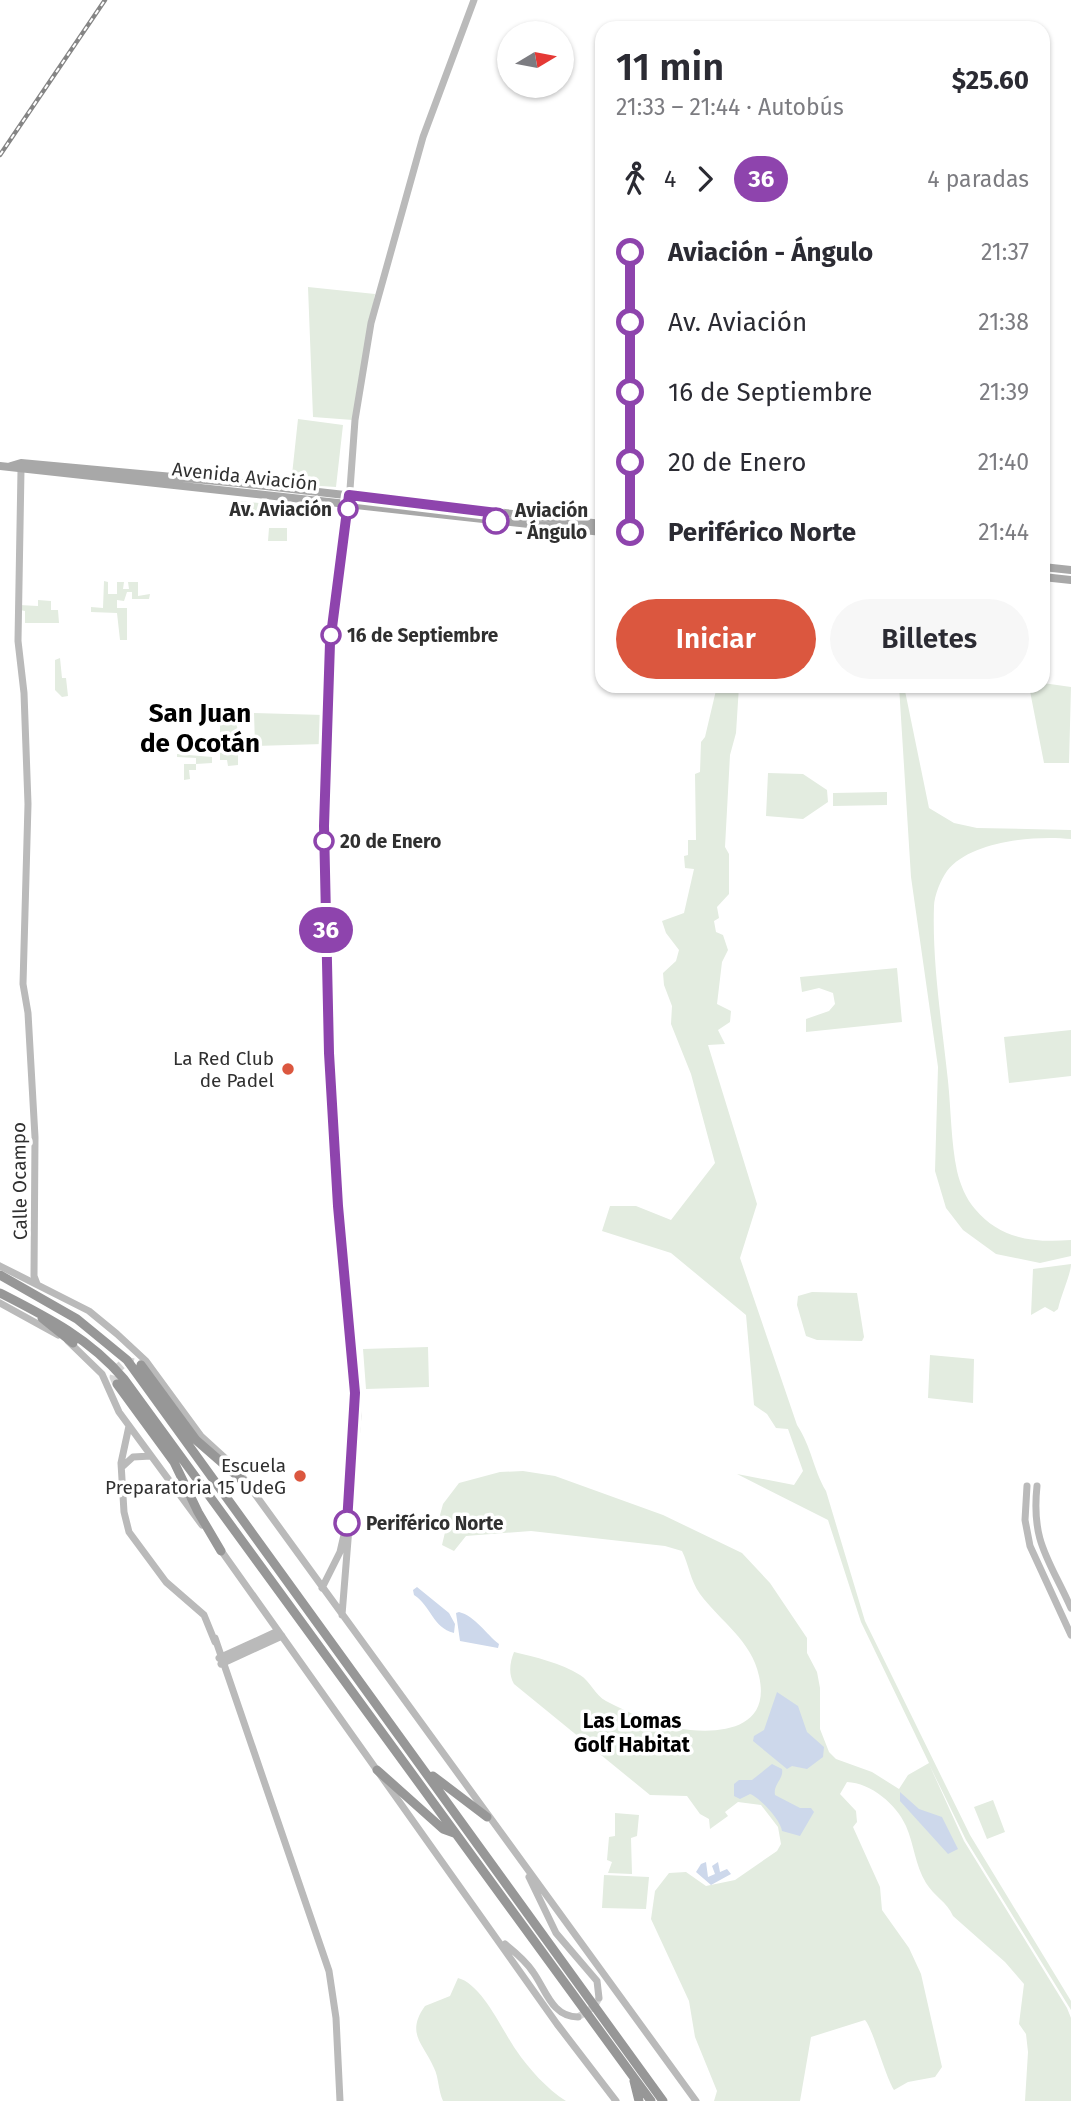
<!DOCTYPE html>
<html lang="es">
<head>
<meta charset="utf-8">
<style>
	body { margin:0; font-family:"Fira Sans",sans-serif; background:#f7f7f7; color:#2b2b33; height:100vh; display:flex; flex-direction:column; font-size:26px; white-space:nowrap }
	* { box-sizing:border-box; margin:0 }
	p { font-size:23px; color:#7c7c81 }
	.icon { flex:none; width:38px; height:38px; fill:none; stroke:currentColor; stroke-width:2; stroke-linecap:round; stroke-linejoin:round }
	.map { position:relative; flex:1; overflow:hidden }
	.details { position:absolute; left:595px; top:21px; width:455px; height:672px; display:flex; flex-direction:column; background:#fff; border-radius:21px; box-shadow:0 2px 5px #0004 }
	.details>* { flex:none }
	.badge { padding:0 14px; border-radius:23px; font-size:24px; line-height:46px }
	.needle { width:46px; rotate:80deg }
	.buttons { position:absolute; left:497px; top:21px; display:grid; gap:14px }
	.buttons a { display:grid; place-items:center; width:77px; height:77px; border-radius:50%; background:#fff; box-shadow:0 2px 5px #0004; font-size:35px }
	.map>.badge { position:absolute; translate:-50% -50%; box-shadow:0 0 0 4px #fff }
	.legs { display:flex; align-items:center; gap:10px; height:77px; padding:0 21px; font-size:23px }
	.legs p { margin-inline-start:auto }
	.overview { display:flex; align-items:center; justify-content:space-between; height:119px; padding:0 21px }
	h1 { font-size:38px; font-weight:600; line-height:52px }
	.cta { display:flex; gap:14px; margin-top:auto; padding:14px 21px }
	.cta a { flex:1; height:80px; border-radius:42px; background:#db573f; color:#fff; font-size:28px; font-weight:600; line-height:80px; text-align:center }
	.cta a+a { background:#f7f7f7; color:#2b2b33 }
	ul { padding:0 21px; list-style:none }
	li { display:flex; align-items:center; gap:24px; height:70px; font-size:26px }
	li i { display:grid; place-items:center; width:10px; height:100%; margin:0 9px; background:currentColor }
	li i::after { content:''; width:18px; height:18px; margin:-9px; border:5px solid; border-radius:50%; background:#fff }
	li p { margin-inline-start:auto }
	li:first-child i { background:linear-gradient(#0000 50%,currentColor 0) }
	li:last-child i { background:linear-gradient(currentColor 50%,#0000 0) }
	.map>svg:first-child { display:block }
	.green { fill:#e3ece0 }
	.water { fill:#cdd8eb }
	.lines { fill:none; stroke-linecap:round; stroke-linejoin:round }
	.secondary-tunnel { stroke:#d6d6d6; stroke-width:7; stroke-dasharray:7 3.5; stroke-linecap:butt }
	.highway-tunnel { stroke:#d6d6d6; stroke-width:9; stroke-dasharray:9 4.5; stroke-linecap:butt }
	.secondary { stroke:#bababa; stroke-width:7 }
	.primary { stroke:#a8a8a8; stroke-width:8 }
	.highway { stroke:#979797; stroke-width:9 }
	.rail-casing { stroke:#858585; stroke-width:4.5 }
	.rail { stroke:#fff; stroke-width:2; stroke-dasharray:5; stroke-linecap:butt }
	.line-1-casing { stroke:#fff; stroke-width:16 }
	.line-1 { stroke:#8e44ad; stroke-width:10 }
	.stop-1-dot { fill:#fff; stroke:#8e44ad; stroke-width:3.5 }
	.poi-dot { fill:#db573f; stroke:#fff; stroke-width:2.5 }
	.labels { text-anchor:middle; stroke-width:7; stroke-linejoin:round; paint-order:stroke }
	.street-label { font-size:19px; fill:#303030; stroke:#fff }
	.stop-label { font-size:19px; font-weight:bold; fill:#303030; stroke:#fff; text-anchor:start }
	.poi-label { font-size:19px; fill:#303030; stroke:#fff; text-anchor:end }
	.neighbourhood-label { font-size:21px; font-weight:bold; fill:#000; stroke:#fff }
	.district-label { font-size:26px; font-weight:bold; fill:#000; stroke:#fff }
</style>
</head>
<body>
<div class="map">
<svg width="1071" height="2101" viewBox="0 0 1071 2101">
	<rect width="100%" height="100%" fill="#fff"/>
	<!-- green -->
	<path class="green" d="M308 287 375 294 353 420 313 417Z
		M298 419 343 425 336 487 291 484Z
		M239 501 259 503 257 513 238 512Z
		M269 528H287V541H268Z
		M104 581 108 582V594H117V582H124L123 589H129L128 582H138V596L150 594 149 599H132V592H127L124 601 117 600V608H127V640H120L117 613 91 612V607L103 608Z
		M38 600 51 601V610H58L59 623H25V611L20 610 19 605 38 606Z
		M60 658 62 678H66L68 696 62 697 55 690V660Z
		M1043 683 1071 687 1069 763H1044L1029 686H1043Z
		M717 686H739L736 733 730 755 725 847 729 854V894L717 907 719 918 714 921 716 932 723 935 728 950 722 962 717 1004 731 1011 730 1022 718 1030 725 1044 708 1045 757 1204 740 1258 797 1425C812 1448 813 1469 826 1491L865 1621 970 1835 1071 2001V2010L966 1840 929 1764 964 1841 1067 2008 1071 2018V2101H1025L1028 2052 1026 2034 1019 2024 1024 1984 1005 1962 953 1916C947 1902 934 1896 926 1883 915 1865 914 1844 906 1826 896 1804 871 1783 847 1782L840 1794 856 1811 857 1822 853 1827 880 1887 882 1910 909 1948 921 1974 942 2067 935 2077 908 2082 894 2090C884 2073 873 2029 865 2020L811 2037 800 2101H714L717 2091 695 2037 689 2001 651 1919 655 1891 669 1873 686 1872 706 1886 735 1880 777 1851 781 1844 778 1827 761 1805 738 1802 725 1812 728 1816 710 1829 709 1819 700 1814 687 1796 650 1795 514 1684C508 1674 510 1662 514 1652 535 1657 561 1663 580 1675 590 1681 595 1695 606 1701 628 1712 651 1724 676 1728 715 1735 772 1732 759 1676 752 1641 720 1621 700 1594 690 1580 689 1565 682 1551L665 1546 531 1531 466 1536 454 1551 442 1545 446 1528 440 1515 443 1504 459 1483 500 1472 523 1471 555 1476 663 1515 742 1553 770 1583 807 1638V1653L817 1672 820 1688V1729L829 1752 836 1759 872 1772 899 1789 908 1775 929 1763 861 1622 828 1520 737 1474 794 1485 803 1471 788 1429 776 1428 767 1414 754 1405 746 1315 671 1253 602 1231 610 1206H636L671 1220 715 1163 691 1074 671 1024 672 1006 664 985 663 973 676 961 679 950 666 933 662 921 684 913 694 869 685 868 684 856 688 855V840H696L695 774 700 772 701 742 705 737Z
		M899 686H904L929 808 954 823 977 828 1071 830V839C1035 835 970 841 947 871 941 879 934 896 934 906 932 963 942 1024 948 1081 951 1110 951 1142 957 1171 960 1184 966 1199 975 1209 1000 1239 1034 1243 1071 1240V1256L1040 1263 996 1254 963 1230 946 1208 935 1171 938 1067 911 877Z
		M254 713 324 715 323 744 255 746Z
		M236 722 239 736 225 735V739H220V723Z
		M240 747V753L248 755H238V765L228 766 227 760H220V748Z
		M177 754 212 757V763L196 764V770H189L190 779 184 780V764H196V758L177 757Z
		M768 773 803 774 827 790 828 802 803 819 766 816Z
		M887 792V805L833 806V793Z
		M897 968 902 1022 806 1032V1019L829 1011 835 1004 833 993 819 988 802 992 800 977Z
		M1071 1030V1076L1009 1083 1004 1037Z
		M1071 1264C1071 1274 1061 1295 1058 1309L1054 1312 1045 1307 1031 1315 1033 1269Z
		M812 1292 857 1293 864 1337 862 1341 817 1340 806 1336 797 1305 798 1296Z
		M428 1347 429 1387 366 1389 363 1349Z
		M930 1355 974 1359 973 1403 928 1398Z
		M993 1800 1005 1832 987 1839 974 1807Z
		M615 1813 639 1815 637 1836 631 1838 632 1874 608 1873 612 1862 607 1860 609 1837 615 1836Z
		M604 1875 649 1877 646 1909 602 1908Z
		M458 1978C482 1984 502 2030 516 2050 529 2069 547 2089 566 2101H443C438 2090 439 2078 434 2068 424 2044 405 2034 425 2006L450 1996Z"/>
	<!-- water -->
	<path class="water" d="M417 1587 449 1613 455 1624 454 1633C432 1627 432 1607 414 1595L413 1590Z
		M459 1612C475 1616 486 1634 499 1644L498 1648 460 1641 456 1613Z
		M777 1692 798 1706 807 1732 824 1747 823 1757 807 1769 792 1766 787 1769 753 1741 754 1736 764 1730Z
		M772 1764 782 1769C784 1779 773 1784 775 1795L800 1808H811L814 1812 800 1836 782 1831C781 1820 759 1797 750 1794L740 1799 734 1796V1784L739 1780H752Z
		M900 1792 919 1809 942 1817 958 1849 948 1854 900 1801Z
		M706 1862 708 1877 715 1874 712 1866 718 1862 720 1872 727 1869 731 1874 711 1885 696 1872 701 1864Z"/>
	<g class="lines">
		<!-- secondary-tunnel -->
		<path class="secondary-tunnel" d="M578 2017 594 2007 599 1998"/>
		<!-- highway-tunnel -->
		<path class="highway-tunnel" d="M117 1384 114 1377 116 1370 126 1361 141 1365"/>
		<!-- secondary -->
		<path class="secondary" d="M21 470 18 641 24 693 28 804 23 984 28 1013 35 1137 34 1276 37 1284
			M0 1266 89 1311 117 1334 146 1361 201 1436 236 1468 696 2101
			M0 1303 58 1335
			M68 1341 102 1374 119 1412 202 1525
			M129 1426 121 1463 124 1512 129 1532 166 1582 204 1615 215 1642
			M122 1467 133 1457 151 1456
			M1027 1486 1025 1520 1030 1546 1071 1635
			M1037 1486C1031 1542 1049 1559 1071 1608
			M220 1549 557 2024 616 2101
			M322 1588 340 1552 346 1526
			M342 1615 358 1415 338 1206 327 1011 324 781 329 643 349 503 355 420 371 323 423 137 474 0
			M215 1638 329 1971 336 2018 340 2101
			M219 1658 278 1631
			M221 1664 282 1636
			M529 1877 556 1933 597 1981 599 1998
			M505 1944C515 1952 526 1961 533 1972 546 1990 552 2017 578 2017"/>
		<!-- primary -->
		<path class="primary" d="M0 466 602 532
			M11 466 21 463 238 483 602 524
			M1043 567 1071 570
			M1043 577 1071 580"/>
		<!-- highway -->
		<path class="highway" d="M0 1275 77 1319 127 1360 663 2101
			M0 1293C47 1317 89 1338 124 1379L651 2101
			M42 1318 73 1343
			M141 1365 196 1440 250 1487
			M117 1384 174 1462 198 1512 221 1551
			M377 1770 443 1829 454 1833
			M433 1776 487 1817
			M634 2081 639 2101"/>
		<defs>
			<path id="rail" d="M0 155 105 0"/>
		</defs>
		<!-- rail casing -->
		<use href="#rail" class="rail-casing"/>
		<!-- rail -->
		<use href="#rail" class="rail"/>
	</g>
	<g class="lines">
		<defs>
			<path id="line-1" d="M347 1523 355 1393 338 1206 329 1053 324 826 330 643 349 495 497 513 496 521"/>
		</defs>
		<!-- line-1 casing -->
		<use href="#line-1" class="line-1-casing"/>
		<!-- line-1 -->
		<use href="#line-1" class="line-1"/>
	</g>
	<!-- markers -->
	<g class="stop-1-dot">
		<circle cx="348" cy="509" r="9"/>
		<circle cx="496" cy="521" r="12"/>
		<circle cx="331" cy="635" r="9"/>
		<circle cx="324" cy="841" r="9"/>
		<circle cx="347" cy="1523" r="12"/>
	</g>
	<g class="poi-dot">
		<circle cx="288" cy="1069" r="7"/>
		<circle cx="300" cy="1476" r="7"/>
	</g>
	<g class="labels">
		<!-- street labels -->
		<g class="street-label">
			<text transform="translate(245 476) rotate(6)" y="7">Avenida Aviación</text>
			<text transform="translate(19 1181) rotate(-91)" y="7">Calle Ocampo</text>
		</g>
		<!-- stop labels -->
		<g class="stop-label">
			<text x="332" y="516" text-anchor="end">Av. Aviación</text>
			<text x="515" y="517">Aviación<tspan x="515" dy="22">- Ángulo</tspan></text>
			<text x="347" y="642">16 de Septiembre</text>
			<text x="340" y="848">20 de Enero</text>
			<text x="366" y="1530">Periférico Norte</text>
		</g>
		<!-- poi labels -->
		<g class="poi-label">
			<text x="274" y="1065">La Red Club<tspan x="274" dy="22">de Padel</tspan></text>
			<text x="286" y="1472">Escuela<tspan x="286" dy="22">Preparatoria 15 UdeG</tspan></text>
		</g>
		<!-- neighbourhood labels -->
		<g class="neighbourhood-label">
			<text x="632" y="1728">Las Lomas<tspan x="632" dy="24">Golf Habitat</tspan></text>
		</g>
		<!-- district labels -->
		<g class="district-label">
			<text x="200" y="722">San Juan<tspan x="200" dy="30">de Ocotán</tspan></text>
		</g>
	</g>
</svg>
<div class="buttons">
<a><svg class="needle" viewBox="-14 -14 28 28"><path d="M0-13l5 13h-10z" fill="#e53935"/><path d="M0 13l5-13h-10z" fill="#7c7c81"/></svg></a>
</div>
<b class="badge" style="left:326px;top:930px;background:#8e44ad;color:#fff">36</b>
<section class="details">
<div class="overview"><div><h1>11 min</h1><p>21:33 – 21:44 · Autobús</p></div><b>$25.60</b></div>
<div class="legs"><svg class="icon" aria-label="walk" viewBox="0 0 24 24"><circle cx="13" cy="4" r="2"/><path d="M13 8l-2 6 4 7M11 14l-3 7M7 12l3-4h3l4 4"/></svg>4<svg class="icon" aria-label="forward" viewBox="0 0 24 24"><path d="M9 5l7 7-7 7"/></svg><b class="badge" style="background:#8e44ad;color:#fff">36</b><p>4 paradas</p></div>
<ul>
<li><i style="color:#8e44ad"></i><b>Aviación - Ángulo</b><p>21:37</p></li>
<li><i style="color:#8e44ad"></i><span>Av. Aviación</span><p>21:38</p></li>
<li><i style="color:#8e44ad"></i><span>16 de Septiembre</span><p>21:39</p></li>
<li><i style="color:#8e44ad"></i><span>20 de Enero</span><p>21:40</p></li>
<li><i style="color:#8e44ad"></i><b>Periférico Norte</b><p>21:44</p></li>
</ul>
<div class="cta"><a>Iniciar</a><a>Billetes</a></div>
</section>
</div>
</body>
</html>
